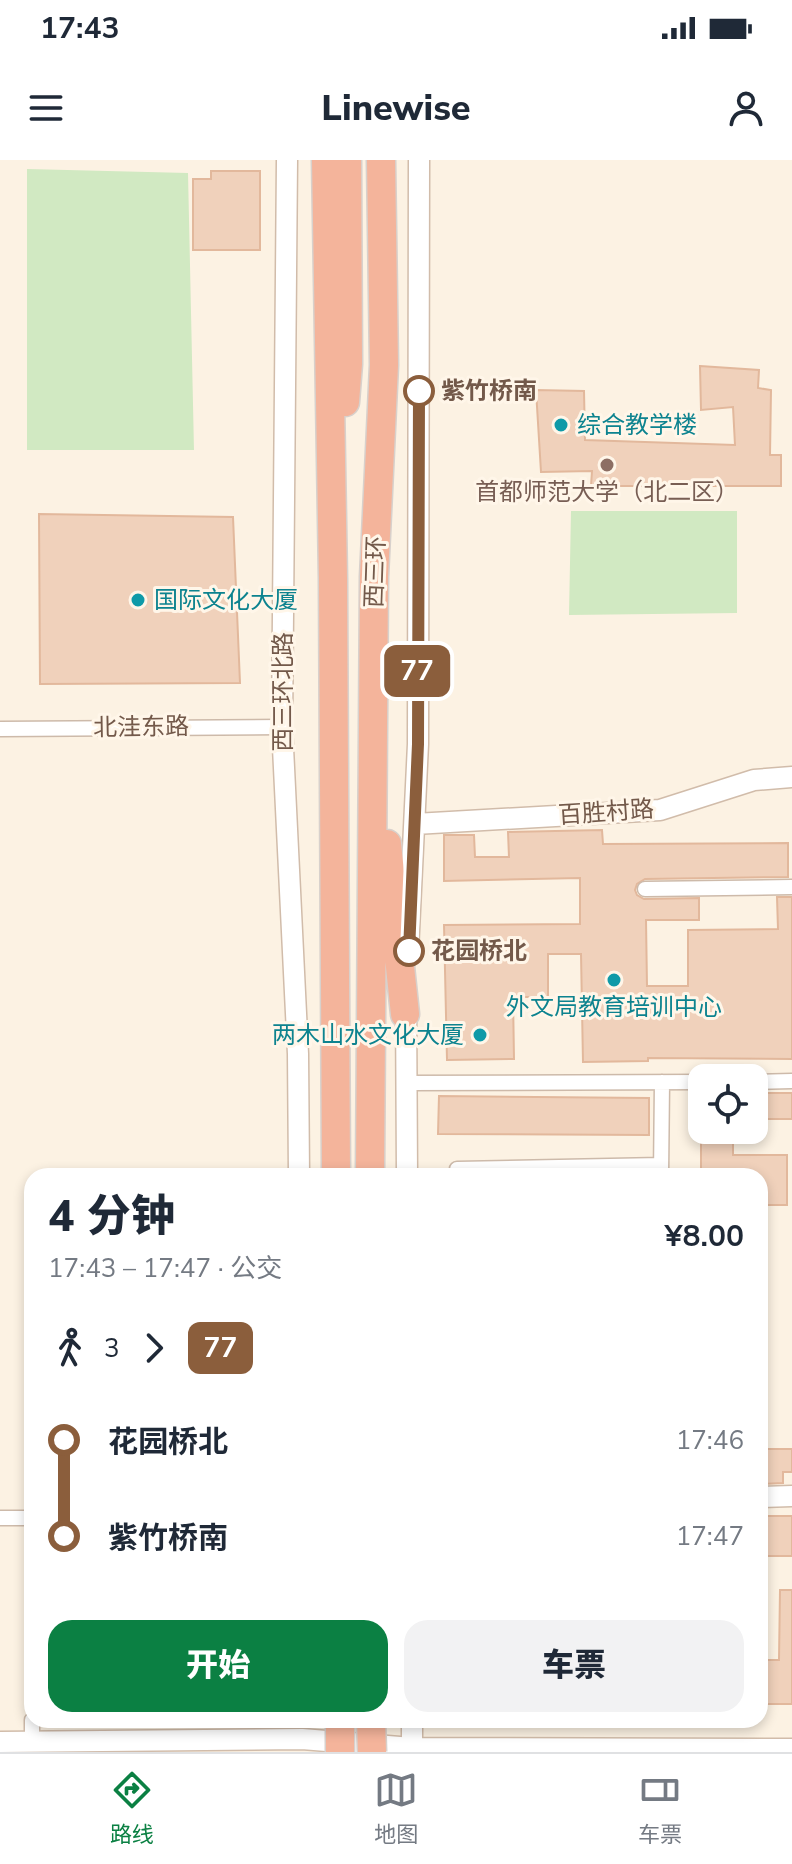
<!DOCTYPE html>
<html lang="zh">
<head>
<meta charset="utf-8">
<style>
	body { margin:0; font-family:"Nunito Sans","Noto Sans SC",sans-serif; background:#f2f2f3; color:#1f2937; height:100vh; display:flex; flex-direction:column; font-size:30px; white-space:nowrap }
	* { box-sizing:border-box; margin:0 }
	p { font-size:26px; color:#747a83 }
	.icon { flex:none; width:44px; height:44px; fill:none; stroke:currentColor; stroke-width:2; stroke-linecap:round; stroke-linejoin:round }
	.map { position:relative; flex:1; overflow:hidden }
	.drawer { position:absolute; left:24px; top:1008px; width:744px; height:560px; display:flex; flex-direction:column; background:#fff; border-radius:24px; box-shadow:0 4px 12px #0003 }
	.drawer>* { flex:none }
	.badge { padding:0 16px; border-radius:12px; font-size:28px; line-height:52px }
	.tools { position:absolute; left:688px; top:904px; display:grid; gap:16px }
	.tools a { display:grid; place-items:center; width:80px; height:80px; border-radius:16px; background:#fff; box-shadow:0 4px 12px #0003; font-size:40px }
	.map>.badge { position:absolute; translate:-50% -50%; box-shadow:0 0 0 4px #fff }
	.legs { display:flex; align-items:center; gap:12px; height:88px; padding:0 24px; font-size:26px }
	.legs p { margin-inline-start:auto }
	.head { display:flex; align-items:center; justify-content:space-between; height:136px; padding:0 24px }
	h1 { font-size:44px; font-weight:800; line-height:60px }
	.primary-button { display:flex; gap:16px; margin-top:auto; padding:16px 24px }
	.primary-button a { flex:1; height:92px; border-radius:24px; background:#0b8043; color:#fff; font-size:32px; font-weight:800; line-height:92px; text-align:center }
	.primary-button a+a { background:#f2f2f3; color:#1f2937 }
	ul { padding:0 24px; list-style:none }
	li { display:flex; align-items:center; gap:28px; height:96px; font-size:30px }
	li i { display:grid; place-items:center; width:12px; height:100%; margin:0 10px; background:currentColor }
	li i::after { content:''; width:20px; height:20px; margin:-10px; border:6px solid; border-radius:50%; background:#fff }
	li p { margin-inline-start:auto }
	li:first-child i { background:linear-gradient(#0000 50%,currentColor 0) }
	li:last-child i { background:linear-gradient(currentColor 50%,#0000 0) }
	.status { display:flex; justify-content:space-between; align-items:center; height:56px; padding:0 40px; background:#fff; direction:ltr }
	.status svg { height:22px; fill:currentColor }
	header { display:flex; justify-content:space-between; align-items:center; height:104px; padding:0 24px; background:#fff; font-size:36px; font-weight:800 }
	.tab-bar { display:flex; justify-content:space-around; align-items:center; height:112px; border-top:2px solid #e0e1e3; background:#fff; font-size:22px; color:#747a83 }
	.tab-bar a { display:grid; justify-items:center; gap:4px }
	.tab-bar .active { color:#0b8043 }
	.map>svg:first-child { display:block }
	.green { fill:#d1e9c2 }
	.building { fill:#f0d1bb; stroke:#e2b89c; stroke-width:2 }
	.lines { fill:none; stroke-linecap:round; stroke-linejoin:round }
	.street-casing { stroke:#cdbaaa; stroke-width:17 }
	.secondary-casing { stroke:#d1bcaa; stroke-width:23 }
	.highway-casing { stroke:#d8d1cc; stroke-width:31 }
	.street { stroke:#fff; stroke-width:14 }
	.secondary { stroke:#fff; stroke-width:20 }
	.highway { stroke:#f4b49b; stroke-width:28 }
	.highway-bridge-casing { stroke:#d8d1cc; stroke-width:31; stroke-linecap:butt }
	.highway-bridge { stroke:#f4b49b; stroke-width:28 }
	.line-1-casing { stroke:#fff; stroke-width:18 }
	.line-1 { stroke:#8b5e3c; stroke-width:12 }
	.stop-1-dot { fill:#fff; stroke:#8b5e3c; stroke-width:4 }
	.culture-dot { fill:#0f9aa8; stroke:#fff6e9; stroke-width:3 }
	.education-dot { fill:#8d6e63; stroke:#fff6e9; stroke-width:3 }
	.labels { text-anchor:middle; stroke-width:6; stroke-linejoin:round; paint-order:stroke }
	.stop-label { font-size:24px; font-weight:bold; fill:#73594a; stroke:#fff6e9; text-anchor:start }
	.culture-label { font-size:24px; fill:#0d838f; stroke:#fff6e9; text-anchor:start }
	.education-label { font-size:24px; fill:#785e54; stroke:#fff6e9 }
	.street-label { font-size:24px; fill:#73594a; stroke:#fff6e9 }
</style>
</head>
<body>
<div class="status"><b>17:43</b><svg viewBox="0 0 49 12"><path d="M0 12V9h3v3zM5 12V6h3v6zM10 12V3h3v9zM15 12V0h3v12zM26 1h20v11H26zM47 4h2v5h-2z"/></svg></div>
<header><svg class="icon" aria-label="menu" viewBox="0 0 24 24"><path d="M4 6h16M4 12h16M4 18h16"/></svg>Linewise<svg class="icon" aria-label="person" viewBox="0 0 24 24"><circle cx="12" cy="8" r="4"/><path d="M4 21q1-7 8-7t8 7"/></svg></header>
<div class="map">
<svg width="792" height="1592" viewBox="0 0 792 1592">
	<rect width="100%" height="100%" fill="#fcf2e3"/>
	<!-- green -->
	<path class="green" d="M27 9 188 13 194 290H27Z
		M571 351H737V453L569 455Z"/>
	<!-- building -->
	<path class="building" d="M211 11H260V90H193V19H211Z
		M700 206 759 210 758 228 771 230 770 295H781V326H591L592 311 541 312 536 230 584 231 585 280 735 285 733 247 701 250Z
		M39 354 233 357 240 523 40 524Z
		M602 670 603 684 788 683V717L645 719 637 724 635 730 637 735 644 739 699 738V760H646L647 826H688V770L778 769 777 737H792V899L648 898V901L583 902 581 794H548V837H513L514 899 447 900 444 765 580 764V718L444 721V675H474L475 697H509L508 672Z
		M754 933H792V959H754Z
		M439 936 649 938V975L438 974Z
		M701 970H733V995H787V1045H760V1016H701Z
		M760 1289H792V1312H783V1323L760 1324Z
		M760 1356H792V1396H760Z
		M780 1430H792V1544H760V1500H779Z
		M180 1560H214L213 1567H180Z"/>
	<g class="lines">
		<defs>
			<path id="street" d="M0 569 282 567
				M645 729 792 727
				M754 922 792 921
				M406 923 702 922
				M457 1009 661 1005
				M661 1016 662 922
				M0 1358H32
				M32 1582V1560"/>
			<path id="secondary" d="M287 0 282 567 298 894 299 1016
				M415 664 660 650 754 620 792 617
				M408 792 418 584 419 0
				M406 840 407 1016
				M760 1337 792 1336
				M412 1560V1592
				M0 1582 302 1579 412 1588 792 1589"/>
			<path id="highway" d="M326 0 333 419 336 1016
				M345 242 348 204 347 0
				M387 684 405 854
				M370 1016 374 417 384 205 381 0"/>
		</defs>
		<!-- street casing -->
		<use href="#street" class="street-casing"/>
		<!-- secondary casing -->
		<use href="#secondary" class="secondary-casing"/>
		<!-- highway casing -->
		<use href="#highway" class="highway-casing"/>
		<!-- street -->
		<use href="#street" class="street"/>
		<!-- secondary -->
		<use href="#secondary" class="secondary"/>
		<!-- highway -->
		<use href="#highway" class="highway"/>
		<defs>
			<path id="highway-bridge" d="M340 1560V1592
				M371 1560 372 1592"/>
		</defs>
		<!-- highway-bridge casing -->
		<use href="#highway-bridge" class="highway-bridge-casing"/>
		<!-- highway-bridge -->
		<use href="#highway-bridge" class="highway-bridge"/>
	</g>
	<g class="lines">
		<defs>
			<path id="line-1" d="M409 791 418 584 419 231"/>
		</defs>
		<!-- line-1 casing -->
		<use href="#line-1" class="line-1-casing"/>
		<!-- line-1 -->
		<use href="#line-1" class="line-1"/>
	</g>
	<!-- markers -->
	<g class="stop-1-dot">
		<circle cx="419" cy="231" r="14"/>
		<circle cx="409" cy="791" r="14"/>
	</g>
	<g class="culture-dot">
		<circle cx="561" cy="265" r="8"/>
		<circle cx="138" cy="440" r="8"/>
		<circle cx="614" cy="820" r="8"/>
		<circle cx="480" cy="875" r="8"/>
	</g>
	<circle class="education-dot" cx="607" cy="305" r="8"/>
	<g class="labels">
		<!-- stop labels -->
		<g class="stop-label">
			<text x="441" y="239">紫竹桥南</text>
			<text x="431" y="799">花园桥北</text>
		</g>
		<!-- culture labels -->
		<g class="culture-label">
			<text x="577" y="273">综合教学楼</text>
			<text x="154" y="448">国际文化大厦</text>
			<text x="614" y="855" text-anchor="middle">外文局教育培训中心</text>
			<text x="464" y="883" text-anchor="end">两木山水文化大厦</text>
		</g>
		<!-- education labels -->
		<g class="education-label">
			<text x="607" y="340">首都师范大学（北二区）</text>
		</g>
		<!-- street labels -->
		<g class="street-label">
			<text transform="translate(375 412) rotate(-88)" y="8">西三环</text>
			<text transform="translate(283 532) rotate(-90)" y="8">西三环北路</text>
			<text transform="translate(141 567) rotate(-1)" y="8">北洼东路</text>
			<text transform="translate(606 652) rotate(-4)" y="8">百胜村路</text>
		</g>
	</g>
</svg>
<div class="tools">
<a><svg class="icon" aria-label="locate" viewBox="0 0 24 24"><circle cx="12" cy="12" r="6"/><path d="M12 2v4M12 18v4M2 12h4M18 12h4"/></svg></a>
</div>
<b class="badge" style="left:417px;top:511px;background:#8b5e3c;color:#fff">77</b>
<section class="drawer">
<div class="head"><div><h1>4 分钟</h1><p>17:43 – 17:47 · 公交</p></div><b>¥8.00</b></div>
<div class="legs"><svg class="icon" aria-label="walk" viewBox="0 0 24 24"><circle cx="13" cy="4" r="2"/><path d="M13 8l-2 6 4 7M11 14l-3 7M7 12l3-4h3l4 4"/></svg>3<svg class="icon" aria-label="forward" viewBox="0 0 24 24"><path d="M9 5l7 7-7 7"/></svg><b class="badge" style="background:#8b5e3c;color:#fff">77</b></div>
<ul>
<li><i style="color:#8b5e3c"></i><b>花园桥北</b><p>17:46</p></li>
<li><i style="color:#8b5e3c"></i><b>紫竹桥南</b><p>17:47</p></li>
</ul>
<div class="primary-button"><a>开始</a><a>车票</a></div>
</section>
</div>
<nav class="tab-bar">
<a class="active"><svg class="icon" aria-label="directions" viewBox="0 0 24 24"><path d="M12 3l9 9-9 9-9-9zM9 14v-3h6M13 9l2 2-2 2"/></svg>路线</a>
<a><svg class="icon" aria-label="map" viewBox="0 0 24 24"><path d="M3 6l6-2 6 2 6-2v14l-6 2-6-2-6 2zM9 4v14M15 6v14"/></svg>地图</a>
<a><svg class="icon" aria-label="tickets" viewBox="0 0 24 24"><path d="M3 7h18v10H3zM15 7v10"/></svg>车票</a>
</nav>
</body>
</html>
